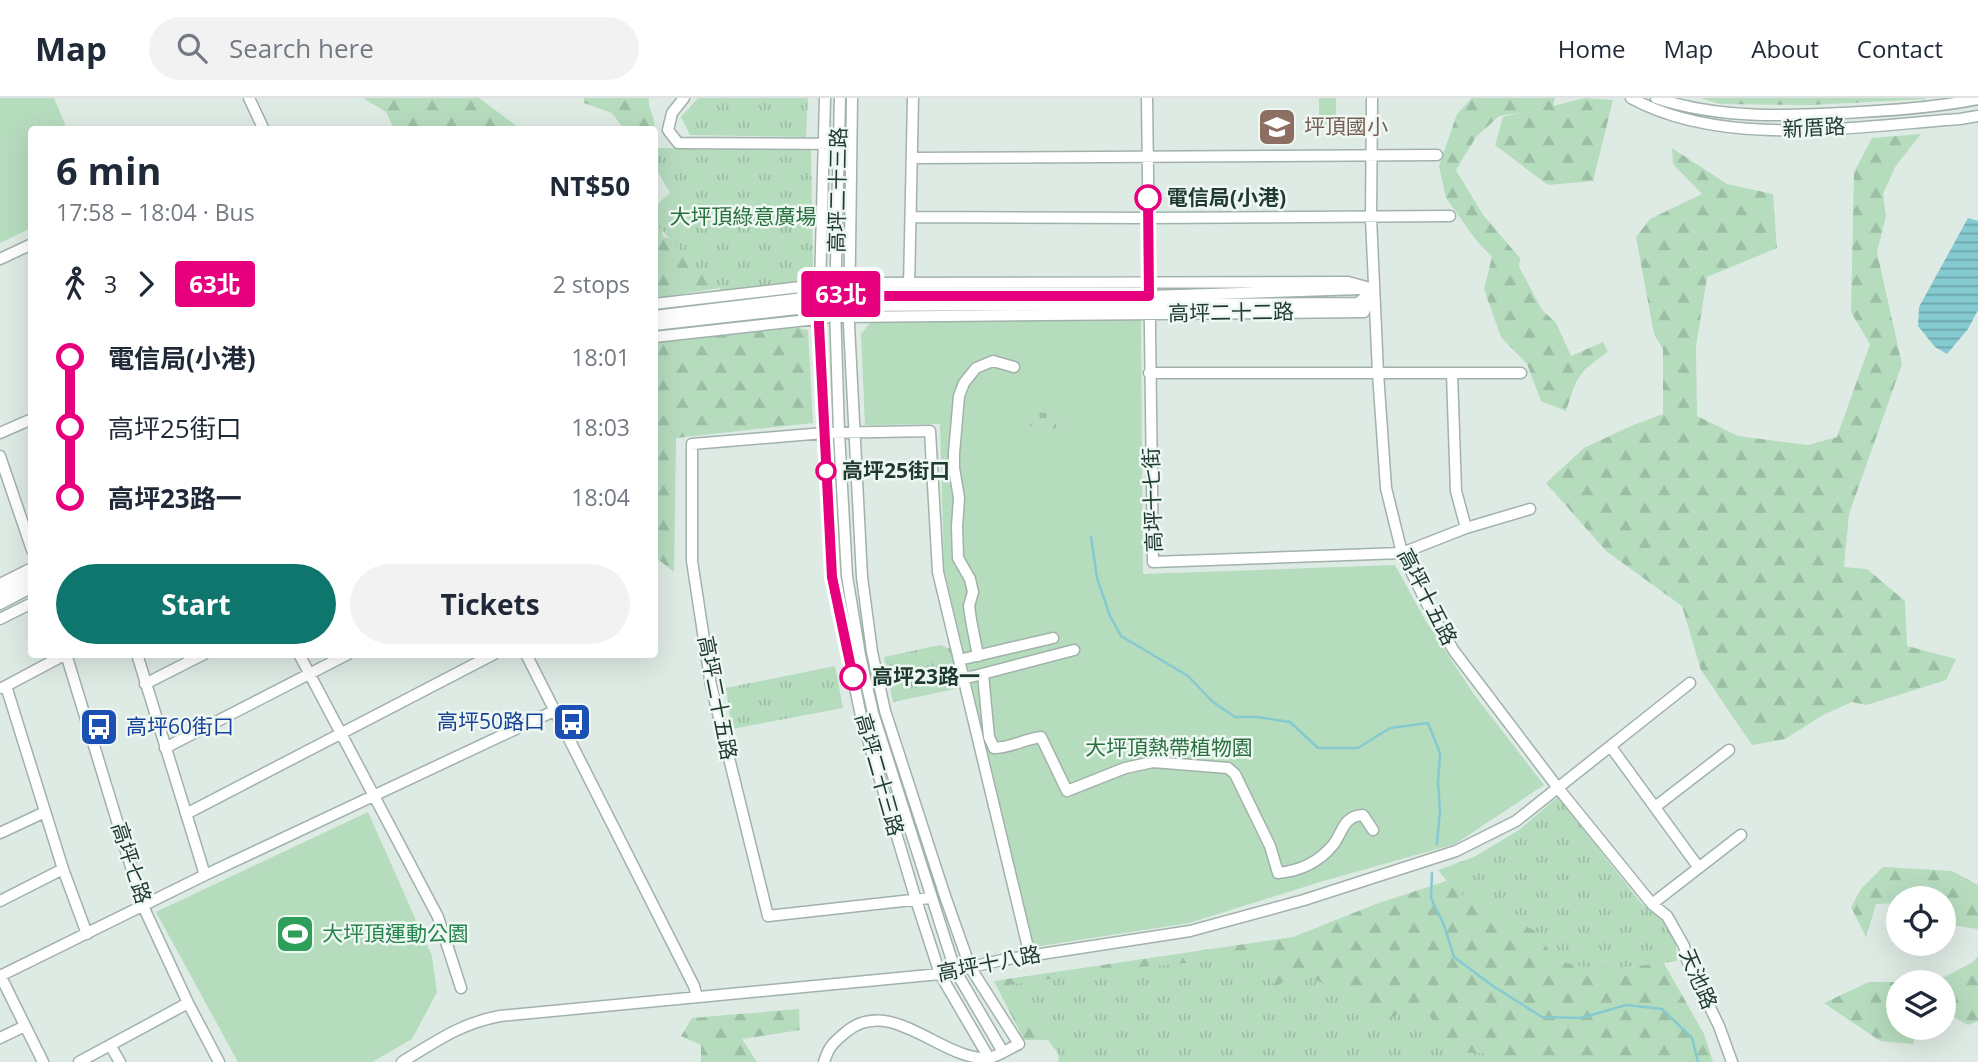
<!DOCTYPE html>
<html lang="en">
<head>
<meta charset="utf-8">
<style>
	body { margin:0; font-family:"Open Sans","Noto Sans TC",sans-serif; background:#f2f2f3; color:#1f2937; height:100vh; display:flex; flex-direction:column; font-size:26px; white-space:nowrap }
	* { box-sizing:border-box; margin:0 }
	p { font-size:23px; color:#747a83 }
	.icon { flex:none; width:38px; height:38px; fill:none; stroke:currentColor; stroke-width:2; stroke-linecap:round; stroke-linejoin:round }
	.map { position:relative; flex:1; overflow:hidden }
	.side { position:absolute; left:28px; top:28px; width:630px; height:532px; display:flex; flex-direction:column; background:#fff; border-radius:7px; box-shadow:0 7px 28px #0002 }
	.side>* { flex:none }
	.badge { padding:0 14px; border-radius:5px; font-size:24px; line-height:46px }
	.buttons { position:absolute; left:1886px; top:788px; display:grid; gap:14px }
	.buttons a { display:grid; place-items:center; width:70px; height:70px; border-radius:50%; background:#fff; box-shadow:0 7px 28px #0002; font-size:35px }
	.map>.badge { position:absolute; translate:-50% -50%; box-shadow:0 0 0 4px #fff }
	.legs { display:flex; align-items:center; gap:10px; height:77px; padding:0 28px; font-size:23px }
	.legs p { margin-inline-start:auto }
	.head { display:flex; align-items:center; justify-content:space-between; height:119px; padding:0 28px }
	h1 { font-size:38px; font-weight:700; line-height:52px }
	.primary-button { display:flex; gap:14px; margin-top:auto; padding:14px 28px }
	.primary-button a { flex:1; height:80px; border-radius:42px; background:#0f766e; color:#fff; font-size:28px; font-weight:700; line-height:80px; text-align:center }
	.primary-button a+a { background:#f2f2f3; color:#1f2937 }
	ul { padding:0 28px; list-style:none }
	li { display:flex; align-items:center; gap:24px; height:70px; font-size:26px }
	li i { display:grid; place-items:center; width:10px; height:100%; margin:0 9px; background:currentColor }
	li i::after { content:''; width:18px; height:18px; margin:-9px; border:5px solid; border-radius:50%; background:#fff }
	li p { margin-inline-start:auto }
	li:first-child i { background:linear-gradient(#0000 50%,currentColor 0) }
	li:last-child i { background:linear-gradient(currentColor 50%,#0000 0) }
	header { display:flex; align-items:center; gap:42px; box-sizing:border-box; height:98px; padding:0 35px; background:#fff; border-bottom:2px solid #e0e1e3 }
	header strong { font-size:33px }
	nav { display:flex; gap:38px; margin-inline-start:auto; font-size:24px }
	.search { width:490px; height:63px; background:#f2f2f3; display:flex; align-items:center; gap:18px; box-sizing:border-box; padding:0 24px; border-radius:38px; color:#747a83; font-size:26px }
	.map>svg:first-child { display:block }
	.green { fill:#b6dcbe }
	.forest { fill:url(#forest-firs) }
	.cemetery { fill:url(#cemetery-stones) }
	.park { fill:url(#park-tufts) }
	.water { fill:url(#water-rules) }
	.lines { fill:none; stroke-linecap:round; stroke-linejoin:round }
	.stream { stroke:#85cad0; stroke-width:2.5 }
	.minor-casing { stroke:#a1b2ab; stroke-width:13 }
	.minor { stroke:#fff; stroke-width:10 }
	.line-1-casing { stroke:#fff; stroke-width:16 }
	.line-1 { stroke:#e6007e; stroke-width:10 }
	.stop-1-dot { fill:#fff; stroke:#e6007e; stroke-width:3.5 }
	.labels { text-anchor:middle; stroke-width:5; stroke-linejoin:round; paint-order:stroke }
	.education-label { font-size:21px; fill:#785e54; stroke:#eef7f2; text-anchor:start }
	.street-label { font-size:21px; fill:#1f3a31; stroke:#eef7f2 }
	.stop-label { font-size:21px; font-weight:bold; fill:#1f3a31; stroke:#eef7f2; text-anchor:start }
	.park-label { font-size:21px; fill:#2a7140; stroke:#eef7f2 }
	.transit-label { font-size:21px; fill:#164399; stroke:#eef7f2; text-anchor:end }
	.leisure-label { font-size:21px; fill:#27864d; stroke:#eef7f2; text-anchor:start }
</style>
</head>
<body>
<header>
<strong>Map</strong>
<div class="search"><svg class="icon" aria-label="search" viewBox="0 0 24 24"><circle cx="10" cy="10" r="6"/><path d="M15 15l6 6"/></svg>Search here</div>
<nav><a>Home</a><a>Map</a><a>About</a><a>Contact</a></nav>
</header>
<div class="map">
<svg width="1978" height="964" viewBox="0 0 1978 964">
	<defs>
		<pattern id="forest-firs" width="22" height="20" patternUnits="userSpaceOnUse" patternTransform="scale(1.75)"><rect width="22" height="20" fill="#b6dcbe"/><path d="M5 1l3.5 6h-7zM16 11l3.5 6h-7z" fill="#9cbea4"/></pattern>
		<pattern id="cemetery-stones" width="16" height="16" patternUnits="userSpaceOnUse" patternTransform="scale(1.75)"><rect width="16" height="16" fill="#b6dcbe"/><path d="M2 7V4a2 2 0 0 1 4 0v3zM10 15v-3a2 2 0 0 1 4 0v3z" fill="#9cbea4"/></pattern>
		<pattern id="park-tufts" width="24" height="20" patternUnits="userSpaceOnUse" patternTransform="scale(1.75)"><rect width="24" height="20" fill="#b6dcbe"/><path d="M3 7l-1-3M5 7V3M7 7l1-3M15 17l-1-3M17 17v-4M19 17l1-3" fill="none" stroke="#9cbea4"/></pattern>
		<pattern id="water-rules" width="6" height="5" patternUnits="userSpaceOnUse" patternTransform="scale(1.75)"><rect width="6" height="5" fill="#85cad0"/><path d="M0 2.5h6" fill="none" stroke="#6ca5a9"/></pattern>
	</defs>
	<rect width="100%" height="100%" fill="#deeae4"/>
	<!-- green -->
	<path class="green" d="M0 0H54L67 31 32 32 31 130 0 145Z
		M1319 0H1336V28H1319Z
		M1141 222 1143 476 1395 467 1424 520 1473 595 1544 687 1455 746 1320 784 1189 825 1034 849 944 471 940 326 865 327 861 236 871 224Z
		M368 714 432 858 437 894 412 941 372 964H238L156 814Z"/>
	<!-- forest -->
	<path class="forest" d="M363 0H479L521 31H394L386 14Z
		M584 0H649C647 12 657 20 654 31H624L612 15 584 5Z
		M1472 0H1555L1553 8 1585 0 1613 2 1593 83 1548 87 1495 47 1503 19 1523 14 1499 18 1476 39 1456 72 1483 117 1520 160 1519 169 1542 212 1556 225 1571 258 1603 244 1608 254C1578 274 1577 279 1566 313L1541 303 1527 266 1501 239 1484 191 1492 159 1476 142 1446 100 1439 68 1457 16Z
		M1701 0H1926V1L1811 7 1720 6Z
		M1921 36 1895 69 1883 96 1886 118 1877 154 1902 266 1849 416 1844 469 1867 471 1905 503 1907 548 1956 561 1946 582 1867 607 1852 604 1823 617 1785 641 1752 647 1701 572 1682 508 1606 453 1546 385 1584 350 1631 328 1663 316V251L1654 236 1636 139 1650 121 1702 96 1673 66 1672 50 1727 86 1773 96 1777 150 1707 179 1696 249 1697 318 1738 338 1808 347 1837 339 1870 246 1851 214 1854 74 1872 40Z
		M654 82 663 139 699 147 726 189 655 200Z
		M789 228 808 232 813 325 676 340 674 474 655 459V244Z
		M1883 769 1952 773 1978 787V831L1944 826V800H1899V805L1876 806 1866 839 1851 809 1861 791Z
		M1486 770 1639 821 1704 936 1713 964H1123L1107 942H1024L994 883 1293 839 1376 806Z
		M1978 858V923L1968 927 1944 914V884H1935L1973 864Z
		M1869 884H1899V929H1919L1913 946 1880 943 1824 905Z
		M799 911 800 932 742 941 757 964H701V947L681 938 692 920Z"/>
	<!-- cemetery -->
	<path class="cemetery" d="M1027 313 1046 315 1057 322 1056 329 1047 339 1039 338 1024 319Z"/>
	<!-- park -->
	<path class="park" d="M698 0H808L806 39 690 37 681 19Z
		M655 50 811 51 813 173 804 183 723 194 685 158 655 124V108L670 95 655 69Z
		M940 547 951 551 960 590 893 604 884 559Z
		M835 568 843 610 732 631 726 590Z
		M1558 699 1641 805 1660 819 1676 842 1677 863C1646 867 1582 878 1555 859 1545 852 1544 836 1532 831 1494 814 1463 806 1438 772L1474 759 1519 732Z
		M1261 850 1274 889 1304 874 1384 924 1419 904 1457 954 1494 956 1509 964H1058L1059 957 1008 887 1118 871 1208 863Z"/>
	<!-- water -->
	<path class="water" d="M1968 120 1978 123V212L1968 231 1947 256 1935 249 1918 228 1919 209Z"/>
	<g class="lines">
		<!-- stream -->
		<path class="stream" d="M1091 439 1097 480 1110 518 1121 538 1188 578 1213 604 1235 619H1257L1290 624 1318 650H1358L1390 630 1428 625 1440 655 1438 685 1440 712 1437 746
			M1432 775 1431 800 1444 827 1454 859 1493 888 1542 919 1581 920 1626 907 1662 911 1692 940 1698 964"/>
		<defs>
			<path id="minor" d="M249 0 264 32
				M684 0 672 15 668 32 678 45 846 46
				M825 0 819 227 832 479 861 618 916 802 940 876 989 960
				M840 0 835 208 839 335 847 478 860 557 873 615 955 872 1003 954
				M1147 0 1153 464 1402 455 1466 430 1530 411
				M1372 0 1371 120 1378 275 1386 390 1402 455 1433 518 1454 553 1558 690 1652 806 1667 818 1684 848 1687 862 1719 928 1732 964
				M1631 0C1724 51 1858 28 1960 21L1978 18
				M1656 0C1722 22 1791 18 1860 14 1899 12 1939 9 1978 1
				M913 60 1437 57
				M911 119 1148 120 1450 118
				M0 161 32 146
				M842 185 1348 184 1374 191
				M909 190 913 0
				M654 206 826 186
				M843 208 1358 205 1372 193
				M654 218 836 196 909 199 1149 198 1360 191
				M842 219 1364 214 1373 193
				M654 227 823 208
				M654 239 826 220
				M1149 275H1521
				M1452 275 1456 393 1466 430
				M0 335 32 321
				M0 358 32 452
				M0 486 32 470
				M0 497 32 481
				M0 506 32 489
				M0 521 32 505
				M66 556 143 808 188 905 219 964
				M137 556 205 777
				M299 556 438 819 461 890
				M526 556 694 888 697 899
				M978 558 971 522 969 508 973 494 970 481 958 460 957 429 959 400 954 370V355L959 298 964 285 976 270 993 263 1014 269
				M959 562 1053 540
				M983 576 989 639 994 650C1011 650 1024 641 1041 639L1067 693 1125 670 1153 664 1228 670 1235 676 1270 748 1278 775C1300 773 1318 765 1333 747 1343 734 1343 718 1363 717L1373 732
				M963 581 1074 552
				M145 586 204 556
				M6 588 63 771 87 836
				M2 590 66 556
				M1611 649 1699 770
				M165 650 348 556
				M1655 709 1729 652
				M186 716 494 556
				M0 735 45 714
				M930 800 768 818 711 587 692 463V346L824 335 930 333 938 474 1030 858
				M0 803 63 771
				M1652 806 1741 737
				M0 877 43 964
				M0 878 205 777 554 613
				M0 940 25 928
				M110 947 120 964
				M79 964 188 905
				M402 964C435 944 461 925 500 918L940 876 1002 862 1190 833 1304 802 1456 753 1516 723 1690 585
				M824 964C829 948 833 945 846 934 891 896 943 964 989 960 999 958 1010 950 1019 946L970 869 945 798 885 613 872 554 862 479 849 227 852 0"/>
		</defs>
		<!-- minor casing -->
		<use href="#minor" class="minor-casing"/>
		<!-- minor -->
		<use href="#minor" class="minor"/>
	</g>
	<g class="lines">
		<defs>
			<path id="line-1" d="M853 579 832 479 819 227V198H1149L1148 100"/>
		</defs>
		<!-- line-1 casing -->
		<use href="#line-1" class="line-1-casing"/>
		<!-- line-1 -->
		<use href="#line-1" class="line-1"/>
	</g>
	<!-- icons -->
	<defs>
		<symbol id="school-square" viewBox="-11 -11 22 22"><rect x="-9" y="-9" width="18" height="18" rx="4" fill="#8d6e63" stroke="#eef7f2"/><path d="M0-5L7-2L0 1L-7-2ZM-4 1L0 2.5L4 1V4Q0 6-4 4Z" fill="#fff"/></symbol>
		<symbol id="bus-square" viewBox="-11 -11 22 22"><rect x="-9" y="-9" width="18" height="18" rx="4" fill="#1a4fb4" stroke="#eef7f2"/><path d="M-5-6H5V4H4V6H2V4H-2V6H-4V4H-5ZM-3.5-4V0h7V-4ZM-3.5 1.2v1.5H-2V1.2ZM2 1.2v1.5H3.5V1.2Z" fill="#fff"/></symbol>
		<symbol id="stadium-square" viewBox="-11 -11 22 22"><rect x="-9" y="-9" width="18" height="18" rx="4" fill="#2e9e5b" stroke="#eef7f2"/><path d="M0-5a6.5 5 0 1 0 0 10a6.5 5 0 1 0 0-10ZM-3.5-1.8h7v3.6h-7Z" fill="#fff"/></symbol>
	</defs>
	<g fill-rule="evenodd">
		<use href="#school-square" x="1255" y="7" width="44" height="44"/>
		<use href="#bus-square" x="550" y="602" width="44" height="44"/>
		<use href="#bus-square" x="77" y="607" width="44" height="44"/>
		<use href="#stadium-square" x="273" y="814" width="44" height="44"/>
	</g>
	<!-- markers -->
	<g class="stop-1-dot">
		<circle cx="1148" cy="100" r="12"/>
		<circle cx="826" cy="373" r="9"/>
		<circle cx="853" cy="579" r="12"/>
	</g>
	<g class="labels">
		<!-- education labels -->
		<g class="education-label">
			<text x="1304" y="36">坪頂國小</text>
		</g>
		<!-- street labels -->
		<g class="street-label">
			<text transform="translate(1814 30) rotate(-3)" y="7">新厝路</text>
			<text transform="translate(838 92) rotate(-89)" y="7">高坪二十三路</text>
			<text transform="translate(1231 215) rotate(-1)" y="7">高坪二十二路</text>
			<text transform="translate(1153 402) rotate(-92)" y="7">高坪十七街</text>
			<text transform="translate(1427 499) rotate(63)" y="7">高坪十五路</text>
			<text transform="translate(717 600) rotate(79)" y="7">高坪二十五路</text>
			<text transform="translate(879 677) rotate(74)" y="7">高坪二十三路</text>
			<text transform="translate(131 765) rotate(72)" y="7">高坪七路</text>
			<text transform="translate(989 866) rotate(-11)" y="7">高坪十八路</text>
			<text transform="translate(1698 881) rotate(67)" y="7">天池路</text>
		</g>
		<!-- stop labels -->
		<g class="stop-label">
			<text x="1167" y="107">電信局(小港)</text>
			<text x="842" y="380">高坪25街口</text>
			<text x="872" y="586">高坪23路一</text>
		</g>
		<!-- park labels -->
		<g class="park-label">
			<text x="743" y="126">大坪頂綠意廣場</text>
			<text x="1169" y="657">大坪頂熱帶植物園</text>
		</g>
		<!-- transit labels -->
		<g class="transit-label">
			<text x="545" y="631">高坪50路口</text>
			<text x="126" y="636" text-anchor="start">高坪60街口</text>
		</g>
		<!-- leisure labels -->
		<g class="leisure-label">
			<text x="322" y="843">大坪頂運動公園</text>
		</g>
	</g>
</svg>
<div class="buttons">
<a><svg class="icon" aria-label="locate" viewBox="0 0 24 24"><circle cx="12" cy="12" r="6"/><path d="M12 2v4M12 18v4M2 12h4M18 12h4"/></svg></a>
<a><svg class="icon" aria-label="layers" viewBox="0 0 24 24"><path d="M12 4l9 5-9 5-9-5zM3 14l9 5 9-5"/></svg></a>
</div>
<b class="badge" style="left:841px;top:196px;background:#e6007e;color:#fff">63北</b>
<section class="side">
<div class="head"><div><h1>6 min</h1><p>17:58 – 18:04 · Bus</p></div><b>NT$50</b></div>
<div class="legs"><svg class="icon" aria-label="walk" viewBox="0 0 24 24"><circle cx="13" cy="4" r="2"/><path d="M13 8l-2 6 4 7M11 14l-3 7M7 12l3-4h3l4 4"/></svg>3<svg class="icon" aria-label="forward" viewBox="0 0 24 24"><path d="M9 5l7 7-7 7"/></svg><b class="badge" style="background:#e6007e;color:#fff">63北</b><p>2 stops</p></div>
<ul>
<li><i style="color:#e6007e"></i><b>電信局(小港)</b><p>18:01</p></li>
<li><i style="color:#e6007e"></i><span>高坪25街口</span><p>18:03</p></li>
<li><i style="color:#e6007e"></i><b>高坪23路一</b><p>18:04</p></li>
</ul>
<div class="primary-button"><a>Start</a><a>Tickets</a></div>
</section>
</div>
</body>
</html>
